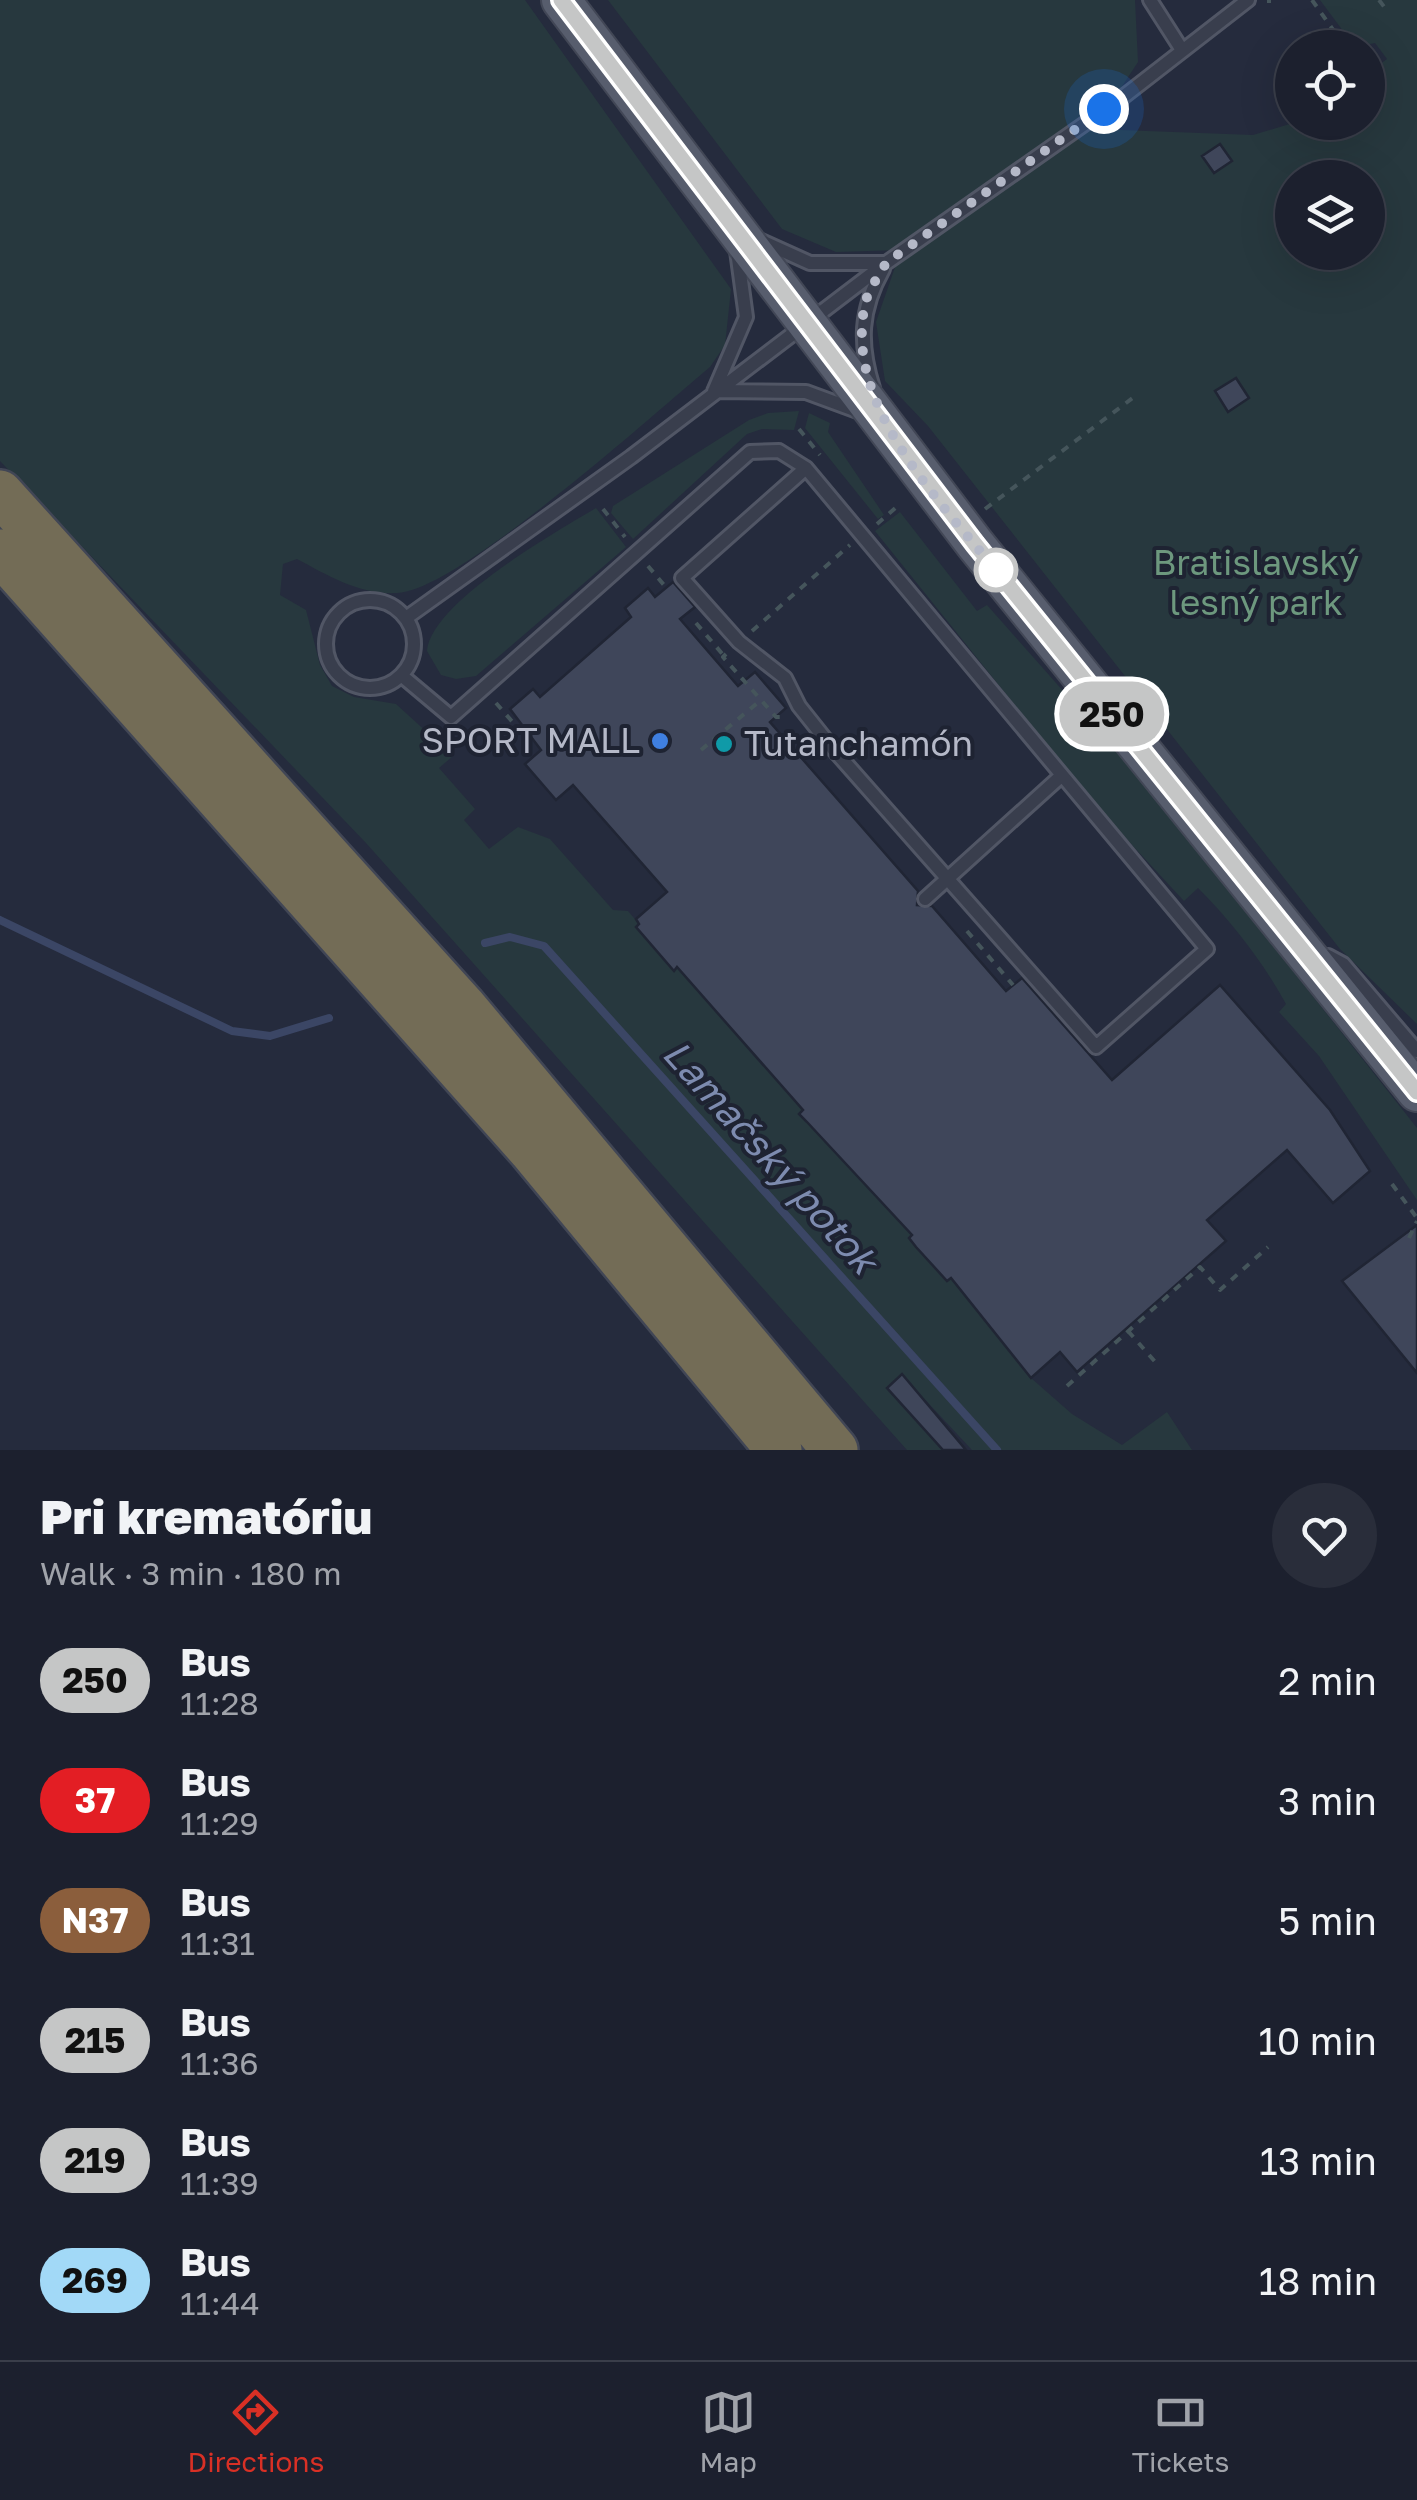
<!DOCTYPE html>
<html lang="en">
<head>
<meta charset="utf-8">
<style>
	body { margin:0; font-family:"Golos Text",sans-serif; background:#292d3a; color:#f1f3f6; height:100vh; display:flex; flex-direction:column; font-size:38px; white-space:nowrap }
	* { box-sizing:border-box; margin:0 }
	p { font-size:32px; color:#a0a3aa }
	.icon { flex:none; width:55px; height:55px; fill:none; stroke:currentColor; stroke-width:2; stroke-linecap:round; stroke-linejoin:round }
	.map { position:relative; height:1450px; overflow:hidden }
	.drawer { display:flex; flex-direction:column; background:#1c202e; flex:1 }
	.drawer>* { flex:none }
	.badge { padding:0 20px; border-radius:32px; font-size:35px; line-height:65px }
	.controls { position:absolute; left:1275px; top:30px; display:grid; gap:20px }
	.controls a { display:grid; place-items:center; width:110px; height:110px; border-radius:50%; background:#1c202e; box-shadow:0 10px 40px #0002,0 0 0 2px #3a3e4a; font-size:50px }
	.you { position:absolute; width:50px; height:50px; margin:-25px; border:8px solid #fff; border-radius:50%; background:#1a73e8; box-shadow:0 0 0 15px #1a73e833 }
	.map>.badge { position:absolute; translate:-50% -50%; box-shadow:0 0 0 5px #fff }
	.round { display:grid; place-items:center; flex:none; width:105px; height:105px; border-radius:52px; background:#292d3a }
	.overview { display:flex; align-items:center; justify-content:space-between; height:170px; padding:0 40px }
	h1 { font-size:48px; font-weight:800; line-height:75px }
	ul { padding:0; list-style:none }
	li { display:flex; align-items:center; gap:30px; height:120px; padding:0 40px }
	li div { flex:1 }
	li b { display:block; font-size:38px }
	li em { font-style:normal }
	li .badge { min-width:110px; font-weight:700; text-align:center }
	.tab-bar { display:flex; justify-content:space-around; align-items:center; height:140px; border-top:2px solid #3a3e4a; background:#1c202e; font-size:28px; color:#a0a3aa }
	.tab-bar a { display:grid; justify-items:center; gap:5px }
	.tab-bar .active { color:#d93025 }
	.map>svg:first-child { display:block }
	.green { fill:#27383e; fill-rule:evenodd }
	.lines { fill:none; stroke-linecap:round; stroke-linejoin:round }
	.stream { stroke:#3b4665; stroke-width:8 }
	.building { fill:#3f465a; stroke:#202534; stroke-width:2.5 }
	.lane-casing { stroke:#515665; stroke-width:18 }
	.primary-casing { stroke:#424756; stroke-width:42 }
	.highway-casing { stroke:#414655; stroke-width:50 }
	.path { stroke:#45555b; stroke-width:4; stroke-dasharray:8 8; stroke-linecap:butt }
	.lane { stroke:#393e4d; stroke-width:12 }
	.primary { stroke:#575d6d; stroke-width:38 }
	.highway { stroke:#736c56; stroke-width:45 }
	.line-casing { stroke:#fff; stroke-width:22 }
	.line { stroke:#c5c6c6; stroke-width:15 }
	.walk { stroke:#b5b9c8; stroke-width:10; stroke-dasharray:0 18 }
	.stop-dot { fill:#fff; stroke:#c5c6c6; stroke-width:5 }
	.shop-dot { fill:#3f7fe0; stroke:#1e2332; stroke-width:4 }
	.culture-dot { fill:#0f9aa8; stroke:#1e2332; stroke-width:4 }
	.labels { text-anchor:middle; stroke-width:8; stroke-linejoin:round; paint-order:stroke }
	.park-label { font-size:35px; fill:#6d987e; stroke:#1e2332 }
	.poi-label { font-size:35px; fill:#b5b9c8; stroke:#1e2332; text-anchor:end }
	.water-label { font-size:38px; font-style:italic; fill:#7d8baf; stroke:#1e2332 }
</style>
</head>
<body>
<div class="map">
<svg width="1417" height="1450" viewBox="0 0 1417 1450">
	<rect width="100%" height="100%" fill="#252b3d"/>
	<!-- green -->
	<path class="green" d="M0 0H525L731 289 725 345 710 367C656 412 458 591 397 593 360 595 329 576 297 559L283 564 280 595 306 610 320 665 332 686 354 697 396 704 453 756 439 768 475 809 464 820 489 849 518 827 550 839 613 910 628 911 639 924 636 927 674 970 677 967 803 1110 800 1114 807 1122 912 1235 909 1238 947 1281 951 1278 1031 1378 1072 1414 1122 1445 1167 1412 1192 1450H972L902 1375 887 1388 943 1450H907L366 843 0 461Z
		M608 0H1135L1138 62 1094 129 1253 135 1293 123 1368 122V73L1387 59 1375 43 1355 47 1320 0H1417V1024L1340 949 928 426 885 381 876 322 901 250 836 252 782 229ZM1292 178H1368V252H1292Z
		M799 411 794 430 762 429 747 434 633 539 611 513 613 506 749 420 768 413Z
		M809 413 830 423 828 432 884 515 878 519 805 428Z
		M596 508 626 547 476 676 456 679 441 675 427 651C431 603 554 533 596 508Z
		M900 512 977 611 987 605 1142 780 1417 1128V1200L1319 1056 1279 1012 1286 1004C1263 962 1232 922 1198 888L1184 901 1095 805 875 531Z"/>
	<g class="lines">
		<!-- stream -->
		<path class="stream" d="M0 920 232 1031 270 1036 329 1018
			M485 943 510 937 544 946 997 1450"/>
	</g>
	<!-- building -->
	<path class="building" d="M1220 144 1232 161 1214 173 1202 156Z
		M1236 378 1249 398 1228 412 1215 391Z
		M673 582 695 607 680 619 738 686 755 672 786 708 770 722 918 891 917 905 932 906 1006 991 1022 978 1112 1080 1220 985 1330 1110 1370 1171 1333 1203 1287 1150 1207 1220 1226 1241 1077 1372 1060 1352 1031 1378 951 1278 947 1281 916 1247 909 1238 912 1235 807 1122 799 1114 803 1110 677 967 674 971 636 927 639 924 636 919 667 892 573 785 556 800 525 764 541 750 510 709 533 689 540 697 631 617 625 608 648 588 655 597Z
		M1417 1225V1373L1342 1281Z
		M902 1374 966 1450H943L887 1388Z"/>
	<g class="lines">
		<defs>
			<path id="lane" d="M1150 0 1182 50
				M759 240 810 263H886
				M873 388C859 344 860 310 883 269
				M715 389 746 317 737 251
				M714 391 806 392 863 413
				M326 644a44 44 0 1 1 88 0a44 44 0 1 1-88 0Z
				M406 618 631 457 886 263 1123 97 1248 0
				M401 675 451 717 750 452 779 451 806 468 1207 949 1096 1047 834 750 799 706 785 678 739 642 682 578 806 468
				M925 899 1060 777
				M1328 956 1343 964 1417 1051"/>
			<path id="primary" d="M561 0 975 544 1417 1092"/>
			<path id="highway" d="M0 493 463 1006 835 1450
				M0 552 531 1150 779 1450"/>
		</defs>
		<!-- lane casing -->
		<use href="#lane" class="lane-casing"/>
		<!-- primary casing -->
		<use href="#primary" class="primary-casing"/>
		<!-- highway casing -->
		<use href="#highway" class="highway-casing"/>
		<!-- path -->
		<path class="path" d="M1312 0 1346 48
			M1379 0 1388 12
			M1269 3V0
			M799 429 820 455
			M603 509 625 537
			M985 509 1138 394
			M877 524 900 504
			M648 566 664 585
			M696 623 725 657
			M752 631 850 545
			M726 654 723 657 776 717H787
			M496 703 523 734
			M701 750 761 700
			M967 931 1013 985
			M1392 1184 1417 1218
			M1409 1238 1417 1221
			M1128 1331 1157 1364
			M1067 1386 1200 1267 1220 1290 1268 1247"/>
		<!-- lane -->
		<use href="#lane" class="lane"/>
		<!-- primary -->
		<use href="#primary" class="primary"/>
		<!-- highway -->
		<use href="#highway" class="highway"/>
	</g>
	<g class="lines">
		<defs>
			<path id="line" d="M561 0 975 544 1417 1092"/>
		</defs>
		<!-- line casing -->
		<use href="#line" class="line-casing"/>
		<!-- line -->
		<use href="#line" class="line"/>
		<!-- walk -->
		<path class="walk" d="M996 570 999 574C941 502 843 406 865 304 868 290 879 276 886 263L1104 109"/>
	</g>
	<!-- markers -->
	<circle class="stop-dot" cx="996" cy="570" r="20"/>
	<circle class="shop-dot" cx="660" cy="741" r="10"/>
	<circle class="culture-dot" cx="724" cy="744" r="10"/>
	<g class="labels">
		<!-- park labels -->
		<g class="park-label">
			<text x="1256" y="575">Bratislavský<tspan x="1256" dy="40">lesný park</tspan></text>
		</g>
		<!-- poi labels -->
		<g class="poi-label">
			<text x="640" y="753">SPORT MALL</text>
			<text x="744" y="756" text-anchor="start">Tutanchamón</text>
		</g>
		<!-- water labels -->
		<g class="water-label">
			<text transform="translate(770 1157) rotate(48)" y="13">Lamačský potok</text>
		</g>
	</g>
</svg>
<div class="controls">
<a><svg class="icon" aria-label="locate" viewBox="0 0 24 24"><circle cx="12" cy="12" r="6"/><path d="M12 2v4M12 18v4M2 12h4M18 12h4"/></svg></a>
<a><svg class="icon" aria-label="layers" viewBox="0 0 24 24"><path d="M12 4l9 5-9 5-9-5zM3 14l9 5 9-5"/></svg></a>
</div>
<div class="you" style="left:1104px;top:109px"></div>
<b class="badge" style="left:1112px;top:714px;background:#c5c6c6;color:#111">250</b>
</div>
<section class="drawer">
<div class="overview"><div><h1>Pri krematóriu</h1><p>Walk · 3 min · 180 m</p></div><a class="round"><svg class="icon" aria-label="heart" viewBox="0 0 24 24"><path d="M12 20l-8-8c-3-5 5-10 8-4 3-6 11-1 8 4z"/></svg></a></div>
<ul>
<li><span class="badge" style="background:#c5c6c6;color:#111">250</span><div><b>Bus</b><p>11:28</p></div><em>2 min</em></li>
<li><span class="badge" style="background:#e31e24;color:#fff">37</span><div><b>Bus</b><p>11:29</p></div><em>3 min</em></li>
<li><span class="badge" style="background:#8b5e3c;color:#fff">N37</span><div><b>Bus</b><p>11:31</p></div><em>5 min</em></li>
<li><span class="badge" style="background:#c5c6c6;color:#111">215</span><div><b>Bus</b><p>11:36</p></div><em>10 min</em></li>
<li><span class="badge" style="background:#c5c6c6;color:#111">219</span><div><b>Bus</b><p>11:39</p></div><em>13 min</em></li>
<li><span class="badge" style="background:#a2d9f7;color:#111">269</span><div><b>Bus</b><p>11:44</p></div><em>18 min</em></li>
</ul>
</section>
<nav class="tab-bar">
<a class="active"><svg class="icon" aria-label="directions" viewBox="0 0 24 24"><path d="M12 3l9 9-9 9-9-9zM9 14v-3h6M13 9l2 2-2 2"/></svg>Directions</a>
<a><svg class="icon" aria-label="map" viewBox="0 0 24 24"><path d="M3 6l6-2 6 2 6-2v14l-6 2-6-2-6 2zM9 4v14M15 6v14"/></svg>Map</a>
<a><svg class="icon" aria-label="tickets" viewBox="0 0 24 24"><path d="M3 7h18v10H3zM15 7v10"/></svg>Tickets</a>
</nav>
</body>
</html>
